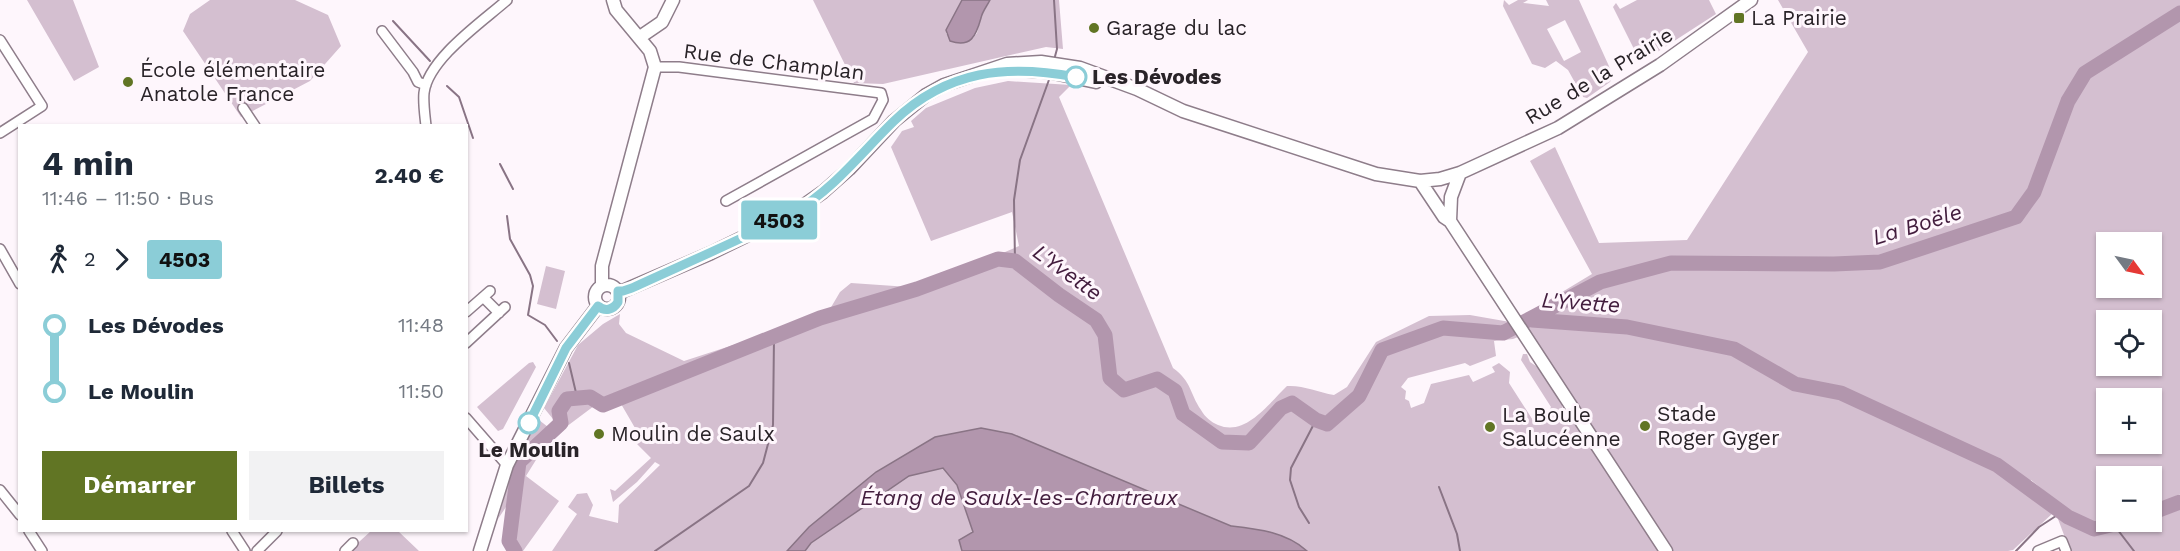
<!DOCTYPE html>
<html lang="fr">
<head>
<meta charset="utf-8">
<style>
	body { margin:0; font-family:"Work Sans",sans-serif; background:#f2f2f3; color:#1f2937; height:100vh; display:flex; flex-direction:column; font-size:22px; white-space:nowrap }
	* { box-sizing:border-box; margin:0 }
	p { font-size:20px; color:#747a83 }
	.icon { flex:none; width:33px; height:33px; fill:none; stroke:currentColor; stroke-width:2; stroke-linecap:round; stroke-linejoin:round }
	.map { position:relative; flex:1; overflow:hidden }
	.details { position:absolute; left:18px; top:124px; width:450px; height:408px; display:flex; flex-direction:column; background:#fff; border-radius:0px; box-shadow:0 2px 4px #0004 }
	.details>* { flex:none }
	.badge { padding:0 12px; border-radius:4px; font-size:21px; line-height:39px }
	.needle { width:39px; rotate:123deg }
	.controls { position:absolute; left:2096px; top:232px; display:grid; gap:12px }
	.controls a { display:grid; place-items:center; width:66px; height:66px; border-radius:0px; background:#fff; box-shadow:0 2px 4px #0004; font-size:30px }
	.map>.badge { position:absolute; translate:-50% -50%; box-shadow:0 0 0 3px #fff }
	.legs { display:flex; align-items:center; gap:9px; height:66px; padding:0 24px; font-size:20px }
	.legs p { margin-inline-start:auto }
	.summary { display:flex; align-items:center; justify-content:space-between; height:102px; padding:0 24px }
	h1 { font-size:33px; font-weight:700; line-height:45px }
	.cta { display:flex; gap:12px; margin-top:auto; padding:12px 24px }
	.cta a { flex:1; height:69px; border-radius:0px; background:#617524; color:#fff; font-size:24px; font-weight:700; line-height:69px; text-align:center }
	.cta a+a { background:#f2f2f3; color:#1f2937 }
	ul { padding:0 24px; list-style:none }
	li { display:flex; align-items:center; gap:21px; height:66px; font-size:22px }
	li i { display:grid; place-items:center; width:9px; height:100%; margin:0 8px; background:currentColor }
	li i::after { content:''; width:15px; height:15px; margin:-8px; border:4px solid; border-radius:50%; background:#fff }
	li p { margin-inline-start:auto }
	li:first-child i { background:linear-gradient(#0000 50%,currentColor 0) }
	li:last-child i { background:linear-gradient(currentColor 50%,#0000 0) }
	.map>svg:first-child { display:block }
	.green { fill:#d4bfd0; fill-rule:evenodd }
	.water { fill:#b296ad; stroke:#897485; stroke-width:1.5 }
	.lines { fill:none; stroke-linecap:round; stroke-linejoin:round }
	.stream { stroke:#897485; stroke-width:2 }
	.river { stroke:#b296ad; stroke-width:15 }
	.street-casing { stroke:#8e7d8a; stroke-width:12 }
	.secondary-casing { stroke:#8e7d8a; stroke-width:15 }
	.street { stroke:#fff; stroke-width:9 }
	.secondary { stroke:#fff; stroke-width:12 }
	.line-1-casing { stroke:#fff; stroke-width:14 }
	.line-1 { stroke:#8bcdd7; stroke-width:9 }
	.poi-dot { fill:#617524; stroke:#fef6fc; stroke-width:2 }
	.stop-1-dot { fill:#fff; stroke:#8bcdd7; stroke-width:3 }
	.labels { text-anchor:middle; stroke-width:6; stroke-linejoin:round; paint-order:stroke }
	.poi-label { font-size:21px; fill:#292328; stroke:#fef6fc; text-anchor:start }
	.street-label { font-size:21px; fill:#292328; stroke:#fef6fc }
	.stop-label { font-size:21px; font-weight:bold; fill:#292328; stroke:#fef6fc; text-anchor:start }
	.water-label { font-size:22px; font-style:italic; fill:#421c3d; stroke:#fef6fc }
</style>
</head>
<body>
<div class="map">
<svg width="2180" height="551" viewBox="0 0 2180 551">
	<rect width="100%" height="100%" fill="#fef6fc"/>
	<!-- green -->
	<path class="green" d="M27 0H73L99 67 74 81Z
		M210 0H295L328 15 341 46 310 81 241 117 183 31 190 14Z
		M813 0H962L946 30V34L973 38 977 33 981 17 990 0H1059L1063 49 1046 47 883 84 854 83Z
		M1504 0 1509 5 1518 0H1528L1523 3 1549 6 1546 0H1579L1613 75 1610 82 1587 98 1583 97 1568 70 1556 61 1545 68 1532 64 1503 6ZM1565 20 1581 52 1564 61 1547 29Z
		M1637 0H1709L1716 14 1651 56 1638 57 1613 7 1616 3 1620 9Z
		M1778 0H2180V494L2151 509V477H2106V522H2114C2082 529 2055 499 2031 480L2024 490 2053 513 2013 550 2008 551H1672L1519 318 1592 274 1530 161 1555 147 1599 243 1687 240 1808 52ZM2106 243H2151V288H2106ZM2106 321H2151V366H2106ZM2106 399H2151V444H2106Z
		M1008 81 1071 85 1059 97 1173 368C1192 382 1189 392 1201 410 1205 417 1211 422 1218 425 1246 437 1269 403 1287 386 1303 385 1318 392 1334 395L1347 387 1376 342 1429 316 1470 315 1510 322 1518 337 1513 339 1494 341 1496 356 1470 366 1465 363 1408 378 1401 387 1406 391 1405 399 1409 401 1411 408 1424 403 1431 384 1469 375 1473 382 1495 372 1492 367 1499 363 1510 372 1509 383 1536 425C1541 415 1548 414 1551 407L1521 360 1523 354H1527L1530 362 1539 368 1562 403 1563 419 1568 420 1571 418 1575 421 1661 551H552L577 514 568 507 577 494 587 493 593 505 589 516 618 523 619 505 660 465 655 462 637 482 613 502 610 489 615 491 651 458 637 444 642 440 617 397 594 406 562 430 544 408 578 345 603 324 620 314 619 324 626 333 684 361 813 319 830 309 840 292 851 283 909 287 942 279 1019 246 1012 212 931 241 891 147 902 131 914 127 911 121 926 108 975 88Z
		M546 266 565 271 556 309 537 304Z
		M533 362 536 367 503 429 498 431 477 407 529 363Z
		M539 420 557 434 544 447 526 476 559 501 523 551H513L506 507 498 519 515 461 532 429 534 430Z
		M2180 502V551H2070L2058 519 2061 517 2095 534 2127 522H2151V513Z
		M371 531H398L419 551H349Z"/>
	<!-- water -->
	<path class="water" d="M962 0H990C987 6 982 12 981 18 976 36 971 48 950 41L946 30Z
		M981 428 1012 434 1231 526C1258 529 1286 532 1307 551H962L959 540 973 532 957 485 943 468 909 476 811 543 805 551H787L809 527 876 472 935 437Z"/>
	<g class="lines">
		<!-- stream -->
		<path class="stream" d="M1054 0 1057 49 1054 60
			M393 21 430 61
			M447 86 459 97 473 138
			M500 164 513 189
			M507 216 510 239 530 275 533 286 528 315 545 325 557 341
			M1015 261 1014 200 1020 160 1050 77
			M569 363 577 397
			M1439 487 1457 534 1460 551
			M1309 523 1299 507 1290 480 1291 468 1316 420
			M2114 525 2134 551
			M655 551 749 486 763 463 773 425 774 337
			M2016 551 2039 527 2062 512"/>
		<!-- river -->
		<path class="river" d="M1532 320 1627 327 1734 349 1795 384 1841 393 1997 465 2068 517 2094 529 2123 522
			M2151 513 2180 502
			M515 551 509 541 519 462 561 423 559 411 567 399 590 397 603 405 820 318 917 289 998 259 1015 261 1059 295 1096 320 1105 335 1110 378 1124 390 1157 379 1175 391 1183 414 1222 442 1249 443 1281 408 1292 403 1316 420 1327 424 1359 396 1382 350 1443 328 1503 333 1600 282 1671 263 1834 264 1880 262 2016 217 2034 192 2068 101 2085 73 2180 13"/>
		<defs>
			<path id="street" d="M382 31 413 72 418 82 426 85
				M0 40 42 106 0 133
				M655 67H679L881 93 883 100 873 119 726 201
				M243 108 255 126
				M426 126C425 116 423 103 424 93 428 59 482 22 507 0
				M0 249 20 284
				M483 297 499 313
				M466 312 490 291
				M466 343 505 307
				M466 418 507 465
				M0 490 20 515
				M29 531 42 551
				M232 531 245 551
				M257 551 277 531
				M345 551 353 543
				M2038 551 2062 541 2066 551"/>
			<path id="secondary" d="M640 37 662 22 673 0
				M1019 70 1049 72 1096 82
				M1420 181 1444 217 1450 221 1666 551
				M1450 221 1451 197 1460 173
				M595 297a12 12 0 1 1 24 0a12 12 0 1 1-24 0Z
				M602 286V266L655 67 650 51 616 10 613 0
				M618 291H623L711 253 793 213 823 192 849 169 894 121 926 95 944 85 1007 64 1041 62 1080 68 1137 89 1183 111 1376 174 1420 181 1440 179 1460 173 1558 128 1660 65 1751 0
				M480 551 507 465 566 348 598 306"/>
		</defs>
		<!-- street casing -->
		<use href="#street" class="street-casing"/>
		<!-- secondary casing -->
		<use href="#secondary" class="secondary-casing"/>
		<!-- street -->
		<use href="#street" class="street"/>
		<!-- secondary -->
		<use href="#secondary" class="secondary"/>
	</g>
	<g class="lines">
		<defs>
			<path id="line-1" d="M529 423 566 348 598 306C605 312 613 310 618 302V291H623L632 288C671 270 710 253 748 235 763 227 779 221 793 213 834 189 861 153 894 121 947 70 1007 64 1076 77"/>
		</defs>
		<!-- line-1 casing -->
		<use href="#line-1" class="line-1-casing"/>
		<!-- line-1 -->
		<use href="#line-1" class="line-1"/>
	</g>
	<!-- markers -->
	<g class="poi-dot">
		<rect x="1733" y="12" width="12" height="12" rx="3"/>
		<circle cx="1094" cy="28" r="6"/>
		<circle cx="128" cy="82" r="6"/>
		<circle cx="1645" cy="426" r="6"/>
		<circle cx="1490" cy="427" r="6"/>
		<circle cx="599" cy="434" r="6"/>
	</g>
	<g class="stop-1-dot">
		<circle cx="1076" cy="77" r="10"/>
		<circle cx="529" cy="423" r="10"/>
	</g>
	<g class="labels">
		<!-- poi labels -->
		<g class="poi-label">
			<text x="1751" y="25">La Prairie</text>
			<text x="1106" y="35">Garage du lac</text>
			<text x="140" y="77">École élémentaire<tspan x="140" dy="24">Anatole France</tspan></text>
			<text x="1657" y="421">Stade<tspan x="1657" dy="24">Roger Gyger</tspan></text>
			<text x="1502" y="422">La Boule<tspan x="1502" dy="24">Salucéenne</tspan></text>
			<text x="611" y="441">Moulin de Saulx</text>
		</g>
		<!-- street labels -->
		<g class="street-label">
			<text transform="translate(774 62) rotate(7)" y="7">Rue de Champlan</text>
			<text transform="translate(1599 76) rotate(-31)" y="7">Rue de la Prairie</text>
		</g>
		<!-- stop labels -->
		<g class="stop-label">
			<text x="1092" y="84">Les Dévodes</text>
			<text x="529" y="457" text-anchor="middle">Le Moulin</text>
		</g>
		<!-- water labels -->
		<g class="water-label">
			<text transform="translate(1917 224) rotate(-17)" y="8">La Boële</text>
			<text transform="translate(1068 272) rotate(36)" y="8">L'Yvette</text>
			<text transform="translate(1581 302) rotate(4)" y="8">L'Yvette</text>
			<text x="1019" y="505">Étang de Saulx-les-Chartreux</text>
		</g>
	</g>
</svg>
<div class="controls">
<a><svg class="needle" viewBox="-14 -14 28 28"><path d="M0-13l5 13h-10z" fill="#e53935"/><path d="M0 13l5-13h-10z" fill="#747a83"/></svg></a>
<a><svg class="icon" aria-label="locate" viewBox="0 0 24 24"><circle cx="12" cy="12" r="6"/><path d="M12 2v4M12 18v4M2 12h4M18 12h4"/></svg></a>
<a>+</a>
<a>−</a>
</div>
<b class="badge" style="left:779px;top:220px;background:#8bcdd7;color:#111">4503</b>
<section class="details">
<div class="summary"><div><h1>4 min</h1><p>11:46 – 11:50 · Bus</p></div><b>2.40 €</b></div>
<div class="legs"><svg class="icon" aria-label="walk" viewBox="0 0 24 24"><circle cx="13" cy="4" r="2"/><path d="M13 8l-2 6 4 7M11 14l-3 7M7 12l3-4h3l4 4"/></svg>2<svg class="icon" aria-label="forward" viewBox="0 0 24 24"><path d="M9 5l7 7-7 7"/></svg><b class="badge" style="background:#8bcdd7;color:#111">4503</b></div>
<ul>
<li><i style="color:#8bcdd7"></i><b>Les Dévodes</b><p>11:48</p></li>
<li><i style="color:#8bcdd7"></i><b>Le Moulin</b><p>11:50</p></li>
</ul>
<div class="cta"><a>Démarrer</a><a>Billets</a></div>
</section>
</div>
</body>
</html>
